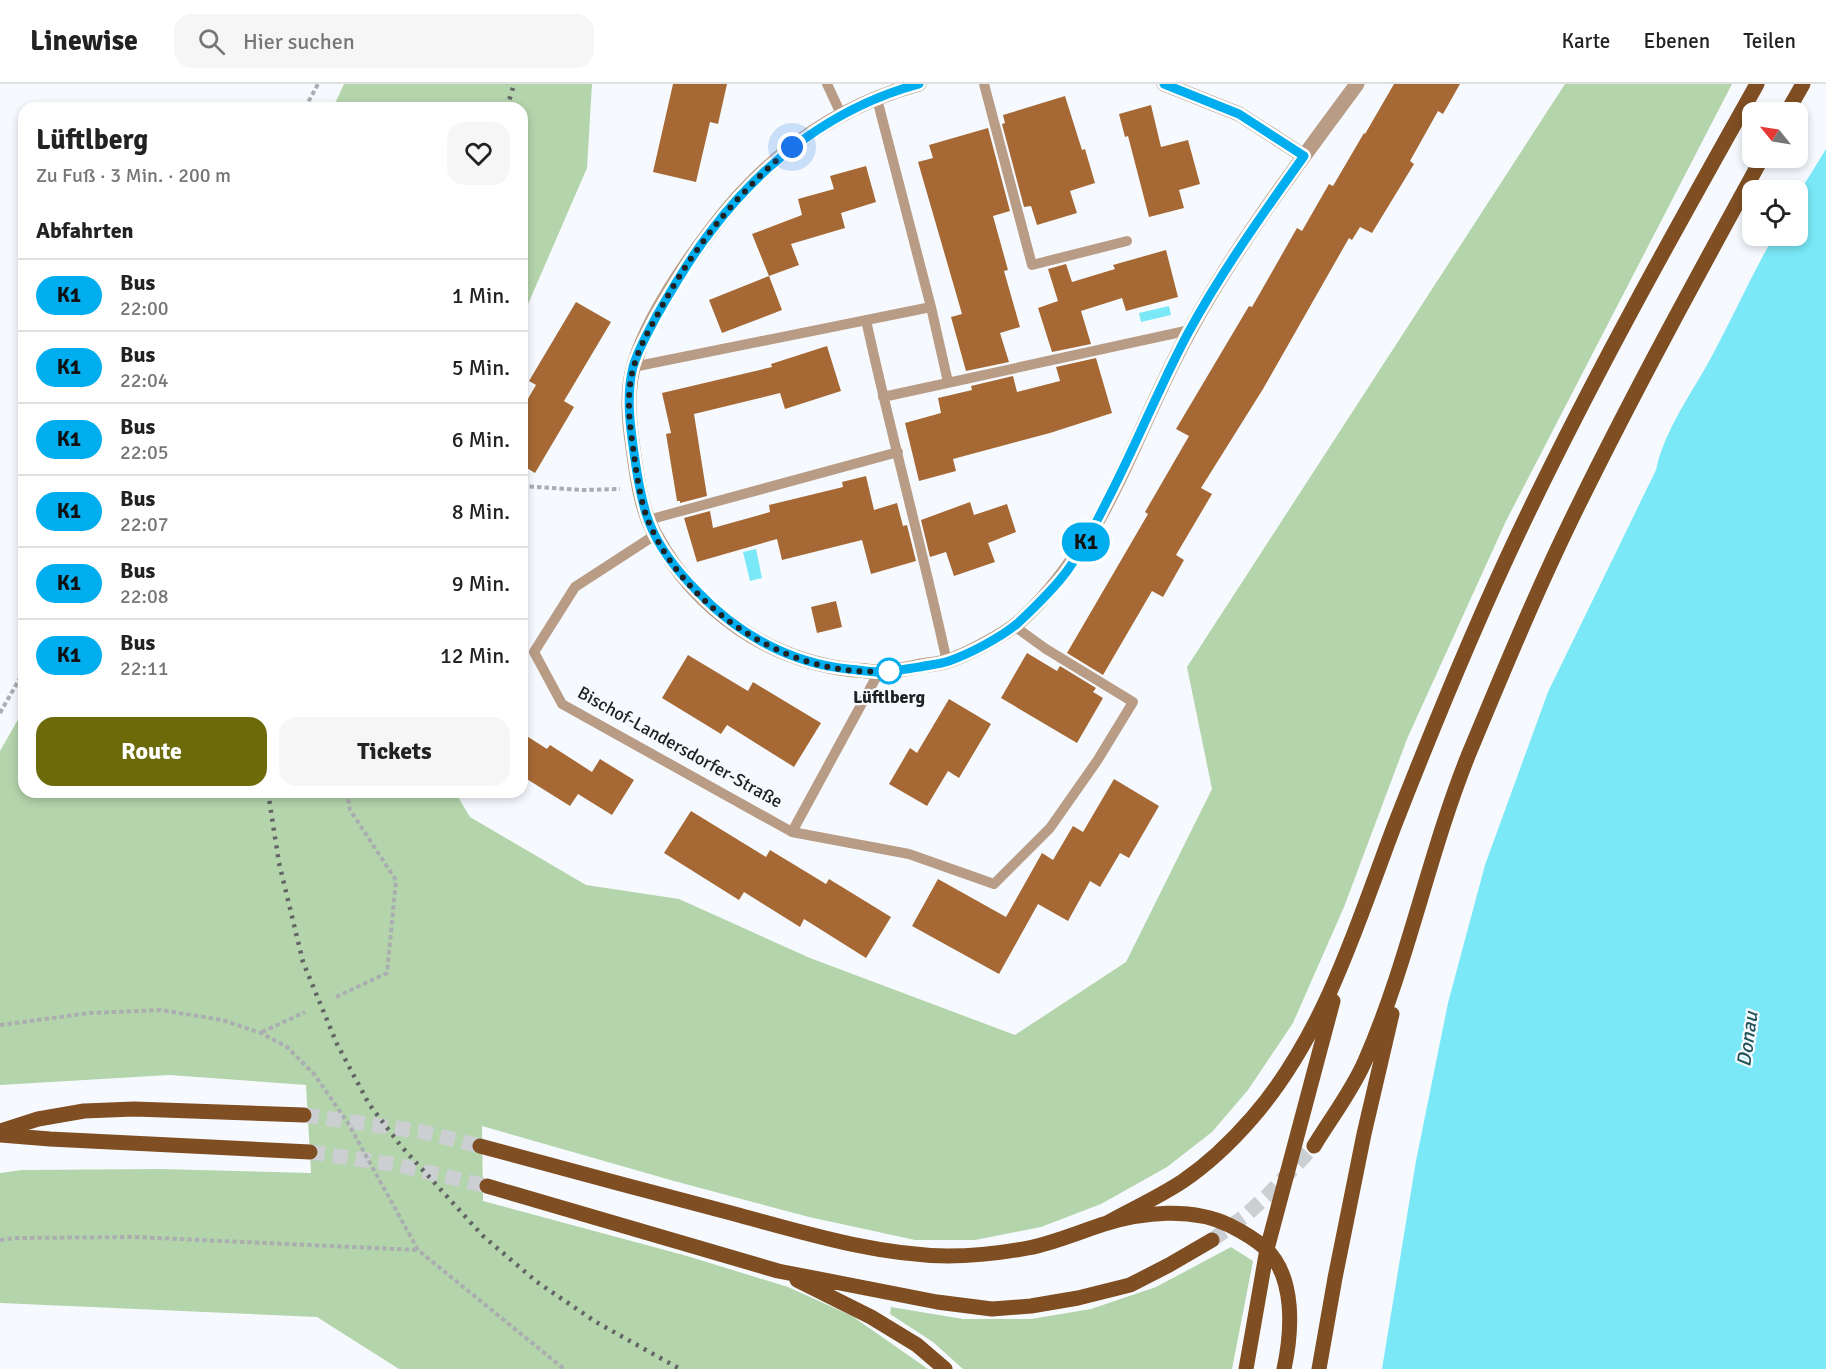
<!DOCTYPE html>
<html lang="de">
<head>
<meta charset="utf-8">
<style>
	body { margin:0; font-family:Signika,sans-serif; background:#f6f6f6; color:#222; height:100vh; display:flex; flex-direction:column; font-size:22px; white-space:nowrap }
	* { box-sizing:border-box; margin:0 }
	p { font-size:20px; color:#767676 }
	.icon { flex:none; width:33px; height:33px; fill:none; stroke:currentColor; stroke-width:2; stroke-linecap:round; stroke-linejoin:round }
	.map { position:relative; flex:1; overflow:hidden }
	.details { position:absolute; left:18px; top:18px; width:510px; height:696px; display:flex; flex-direction:column; background:#fff; border-radius:18px; box-shadow:0 3px 9px #0003 }
	.details>* { flex:none }
	.badge { padding:0 12px; border-radius:20px; font-size:21px; line-height:39px }
	.needle { width:39px; rotate:300deg }
	.controls { position:absolute; left:1742px; top:18px; display:grid; gap:12px }
	.controls a { display:grid; place-items:center; width:66px; height:66px; border-radius:12px; background:#fff; box-shadow:0 3px 9px #0003; font-size:30px }
	.you { position:absolute; width:30px; height:30px; margin:-15px; border:4px solid #fff; border-radius:50%; background:#1a73e8; box-shadow:0 0 0 9px #1a73e833 }
	.map>.badge { position:absolute; translate:-50% -50%; box-shadow:0 0 0 3px #fff }
	h2 { padding:0 18px; font-size:22px; line-height:54px }
	.round { display:grid; place-items:center; flex:none; width:63px; height:63px; border-radius:18px; background:#f6f6f6 }
	.head { display:flex; align-items:center; justify-content:space-between; height:102px; padding:0 18px }
	h1 { font-size:28px; font-weight:700; line-height:45px }
	.button { display:flex; gap:12px; margin-top:auto; padding:12px 18px }
	.button a { flex:1; height:69px; border-radius:18px; background:#6d6b09; color:#fff; font-size:24px; font-weight:700; line-height:69px; text-align:center }
	.button a+a { background:#f6f6f6; color:#222 }
	ul { padding:0; list-style:none }
	li { display:flex; align-items:center; gap:18px; height:72px; padding:0 18px; border-top:2px solid #e0e0e0 }
	li div { flex:1 }
	li b { display:block; font-size:22px }
	li em { font-style:normal }
	li .badge { min-width:66px; font-weight:700; text-align:center }
	header { display:flex; align-items:center; gap:36px; box-sizing:border-box; height:84px; padding:0 30px; background:#fff; border-bottom:2px solid #e0e0e0 }
	header strong { font-size:28px }
	nav { display:flex; gap:33px; margin-inline-start:auto; font-size:21px }
	.search { width:420px; height:54px; background:#f6f6f6; display:flex; align-items:center; gap:15px; box-sizing:border-box; padding:0 21px; border-radius:18px; color:#767676; font-size:22px }
	.map>svg:first-child { display:block }
	.green { fill:#b4d4ab }
	.water { fill:#7ae8f7 }
	.building { fill:#a66935 }
	.lines { fill:none; stroke-linecap:round; stroke-linejoin:round }
	.primary-tunnel { stroke:#cbcfd2; stroke-width:15; stroke-dasharray:15 8; stroke-linecap:butt }
	.path { stroke:#abaeb1; stroke-width:4; stroke-dasharray:4.5 3; stroke-linecap:butt }
	.lane { stroke:#b99c86; stroke-width:10 }
	.street { stroke:#b99c86; stroke-width:15 }
	.primary { stroke:#7f4e22; stroke-width:15 }
	.rail { stroke:#626466; stroke-width:4.5; stroke-dasharray:3 6; stroke-linecap:butt }
	.line-casing { stroke:#fff; stroke-width:14 }
	.line { stroke:#00adef; stroke-width:9 }
	.walk { stroke:#212223; stroke-width:6; stroke-dasharray:0 10.8 }
	.stop-dot { fill:#fff; stroke:#00adef; stroke-width:3 }
	.labels { text-anchor:middle; stroke-width:4.5; stroke-linejoin:round; paint-order:stroke }
	.stop-label { font-size:18px; font-weight:bold; fill:#212223; stroke:#f6fafe }
	.street-label { font-size:18px; fill:#212223; stroke:#f6fafe }
	.water-label { font-size:20px; font-style:italic; fill:#225359; stroke:#f6fafe }
</style>
</head>
<body>
<header>
<strong>Linewise</strong>
<div class="search"><svg class="icon" aria-label="search" viewBox="0 0 24 24"><circle cx="10" cy="10" r="6"/><path d="M15 15l6 6"/></svg>Hier suchen</div>
<nav><a>Karte</a><a>Ebenen</a><a>Teilen</a></nav>
</header>
<div class="map">
<svg width="1826" height="1285" viewBox="0 0 1826 1285">
	<rect width="100%" height="100%" fill="#f6fafe"/>
	<!-- green -->
	<path class="green" d="M344 0H592L587 84 522 234V24H333Z
		M1565 0H1732L1506 437 1407 655 1344 823 1293 939 1248 1006 1212 1048 1167 1083 1101 1120 1041 1143 975 1156H915L809 1133 674 1097 482 1042 483 1117 687 1172 788 1203 852 1232 928 1285H399L317 1233 0 1219V1089L22 1086 161 1085 311 1089 306 1001 169 991 0 1001V667L24 625V708H455L470 733 586 801 679 815 810 874 1015 951 1126 878 1212 705 1187 583Z
		M1231 1163 1253 1177 1232 1285H963L933 1258 890 1230 891 1223 963 1235H1031L1091 1225 1156 1203Z"/>
	<!-- water -->
	<path class="water" d="M1826 65V1285H1382L1416 1077 1448 919 1485 781 1548 608 1656 386C1665 344 1693 308 1713 270 1734 231 1752 190 1774 152H1797V112Z
		M1169 222 1171 231 1141 238 1139 229Z
		M756 465 762 494 750 497 743 468Z"/>
	<!-- building -->
	<path class="building" d="M673 0H727L718 40 710 38 696 98 653 88Z
		M1394 0H1460L1443 30 1438 27 1410 77 1414 80 1372 149 1360 143 1352 156 1349 154 1263 305 1201 404 1212 410 1176 471 1184 476 1163 513 1152 507 1103 591 1067 569 1148 430 1145 428 1189 352 1176 345 1249 222 1252 223 1297 144 1302 147 1329 100 1333 102 1364 49 1365 50Z
		M1065 12 1082 66 1085 65 1095 99 1070 107 1077 129 1037 141 1031 122 1024 123 1002 40 1005 39 1003 31Z
		M1151 21 1161 63 1188 56 1200 100 1179 106 1184 124 1149 133 1128 52 1125 53 1119 30Z
		M988 44 1010 127 993 132 1008 186 1004 187 1020 243 1000 249 1009 278 966 287 951 233 962 230 918 78 933 74 929 61Z
		M866 82 876 118 841 129 845 144 791 160 799 181 769 192 752 150 802 131 798 115 834 105 830 92Z
		M1166 166 1178 213 1126 227 1122 214 1081 227 1091 260 1052 268 1038 224 1058 217 1048 185 1066 180 1072 198 1115 185 1113 181Z
		M769 192 782 226 722 249 709 216Z
		M576 218 611 238 564 317 574 323 535 389 522 381V325L536 301 529 297Z
		M827 262 841 307 785 325 780 309 694 330 707 412 680 419V417H677L666 350 671 349 662 309 772 283 771 280Z
		M1096 274 1112 329 1050 349 953 375 956 387 919 397 905 339 941 329 938 314 972 306 971 302 1013 292 1017 308 1060 297 1056 283Z
		M866 392 874 426 897 419 903 442 907 441 916 477 871 490 862 456 782 476 777 455 697 478 684 434 710 427 713 444 770 428 769 421 843 403 842 398Z
		M970 418 974 431 1007 420 1016 448 988 459 995 478 954 492 946 468 930 473 921 436Z
		M836 517 842 543 817 549 811 523Z
		M1027 569 1057 587 1060 582 1096 604 1093 608 1103 614 1077 659 1001 614Z
		M688 571 748 607 753 598 821 639 794 683 727 641 721 650 662 614Z
		M949 615 991 640 959 694 948 687 927 722 889 700 910 664 917 669Z
		M522 649 547 665 550 661 592 688 600 675 634 696 612 731 578 710 570 722 522 692Z
		M1114 695 1159 722 1129 774 1120 769 1100 803 1090 797 1068 837 1038 820 999 890 912 842 938 795 1006 833 1042 769 1053 776 1073 742 1083 748Z
		M691 727 766 773 770 766 826 800 829 795 891 833 866 874 804 835 800 843 744 808 739 816 664 769Z"/>
	<g class="lines">
		<!-- primary-tunnel -->
		<path class="primary-tunnel" d="M304 1031 423 1048 480 1062
			M310 1068 398 1081 487 1102
			M1212 1156 1245 1132 1269 1110 1314 1062"/>
		<!-- path -->
		<path class="path" d="M305 24 318 0
			M522 402 583 406 620 405
			M0 629 24 587
			M336 913 387 889 396 796 350 726 347 708
			M0 941 90 929 161 926 222 936 261 949 287 963 314 990 348 1039 418 1166 564 1285
			M262 948 305 928
			M0 1156 15 1154 135 1153 418 1166"/>
		<!-- lane -->
		<path class="lane" d="M827 0 841 30
			M984 0 1032 181 1127 157
			M877 15 931 223 948 298
			M866 236C891 351 922 463 947 578
			M633 283 931 223
			M883 313 1190 246
			M648 436 898 368
			M655 451 575 503 534 568 562 620 792 748 909 770 994 800 1050 744 1097 677 1133 618 1046 565 1014 542
			M792 748 879 588"/>
		<!-- street -->
		<path class="street" d="M919 0C834 23 765 75 712 145 684 182 647 237 634 281 626 308 629 337 633 364 637 393 641 427 656 452 697 527 769 577 854 586 862 586 871 588 879 588 892 588 907 585 920 582 928 581 937 580 945 578 963 573 1004 551 1018 539 1106 461 1134 347 1189 248 1237 160 1298 80 1357 0
			M1164 0 1239 30 1304 72"/>
		<!-- primary -->
		<path class="primary" d="M1787 28 1803 0
			M0 1047 38 1035 84 1027 134 1025 304 1031
			M0 1051 50 1055 310 1068
			M480 1062C564 1085 647 1107 731 1129 802 1148 874 1171 948 1172 975 1172 1001 1169 1028 1164 1054 1159 1079 1148 1104 1140 1143 1128 1192 1123 1229 1141 1241 1147 1255 1155 1265 1164 1296 1193 1292 1248 1284 1285
			M1314 1062C1331 1034 1352 1007 1365 977 1408 879 1428 772 1468 672 1503 588 1538 503 1578 422 1636 304 1699 189 1762 74
			M487 1102 778 1187 937 1218 992 1225 1031 1222 1078 1214 1130 1201 1169 1181 1212 1156
			M1107 1139C1132 1125 1159 1113 1183 1097 1208 1080 1232 1057 1252 1034 1325 950 1356 842 1395 740 1433 643 1473 545 1518 450 1591 296 1674 148 1757 0
			M797 1196 871 1233 917 1261 945 1285
			M1246 1285 1267 1165 1333 917
			M1319 1285 1335 1194 1364 1050 1392 930"/>
		<!-- rail -->
		<path class="rail" d="M507 24 514 0
			M268 708 279 779 303 878 337 960 369 1020 401 1062 483 1152 537 1198 596 1238 680 1285"/>
	</g>
	<g class="lines">
		<defs>
			<path id="line" d="M919 0C834 23 764 77 711 147 690 174 673 203 656 233 648 249 638 265 633 283 626 311 630 341 634 369 637 391 641 417 649 438 659 464 678 488 698 508 738 550 790 579 848 585 859 586 869 588 880 588 892 588 906 585 919 583 929 581 940 580 949 577 969 570 1002 553 1018 539 1035 523 1053 506 1067 487 1082 466 1094 443 1106 419 1135 364 1158 305 1188 249 1222 187 1263 129 1304 72L1239 30 1164 0"/>
		</defs>
		<!-- line casing -->
		<use href="#line" class="line-casing"/>
		<!-- line -->
		<use href="#line" class="line"/>
		<!-- walk -->
		<path class="walk" d="M792 63C737 109 692 165 659 228 649 246 639 263 634 282 626 308 629 337 633 363 636 386 640 418 649 439 688 529 797 599 895 586L889 587"/>
	</g>
	<!-- markers -->
	<circle class="stop-dot" cx="889" cy="587" r="12"/>
	<g class="labels">
		<!-- stop labels -->
		<g class="stop-label">
			<text x="889" y="619">Lüftlberg</text>
		</g>
		<!-- street labels -->
		<g class="street-label">
			<text transform="translate(680 663) rotate(29)" y="6">Bischof-Landersdorfer-Straße</text>
		</g>
		<!-- water labels -->
		<g class="water-label">
			<text transform="translate(1747 955) rotate(-82)" y="7">Donau</text>
		</g>
	</g>
</svg>
<div class="controls">
<a><svg class="needle" viewBox="-14 -14 28 28"><path d="M0-13l5 13h-10z" fill="#e53935"/><path d="M0 13l5-13h-10z" fill="#767676"/></svg></a>
<a><svg class="icon" aria-label="locate" viewBox="0 0 24 24"><circle cx="12" cy="12" r="6"/><path d="M12 2v4M12 18v4M2 12h4M18 12h4"/></svg></a>
</div>
<div class="you" style="left:792px;top:63px"></div>
<b class="badge" style="left:1086px;top:458px;background:#00adef;color:#111">K1</b>
<section class="details">
<div class="head"><div><h1>Lüftlberg</h1><p>Zu Fuß · 3 Min. · 200 m</p></div><a class="round"><svg class="icon" aria-label="heart" viewBox="0 0 24 24"><path d="M12 20l-8-8c-3-5 5-10 8-4 3-6 11-1 8 4z"/></svg></a></div>
<h2>Abfahrten</h2>
<ul>
<li><span class="badge" style="background:#00adef;color:#111">K1</span><div><b>Bus</b><p>22:00</p></div><em>1 Min.</em></li>
<li><span class="badge" style="background:#00adef;color:#111">K1</span><div><b>Bus</b><p>22:04</p></div><em>5 Min.</em></li>
<li><span class="badge" style="background:#00adef;color:#111">K1</span><div><b>Bus</b><p>22:05</p></div><em>6 Min.</em></li>
<li><span class="badge" style="background:#00adef;color:#111">K1</span><div><b>Bus</b><p>22:07</p></div><em>8 Min.</em></li>
<li><span class="badge" style="background:#00adef;color:#111">K1</span><div><b>Bus</b><p>22:08</p></div><em>9 Min.</em></li>
<li><span class="badge" style="background:#00adef;color:#111">K1</span><div><b>Bus</b><p>22:11</p></div><em>12 Min.</em></li>
</ul>
<div class="button"><a>Route</a><a>Tickets</a></div>
</section>
</div>
</body>
</html>
